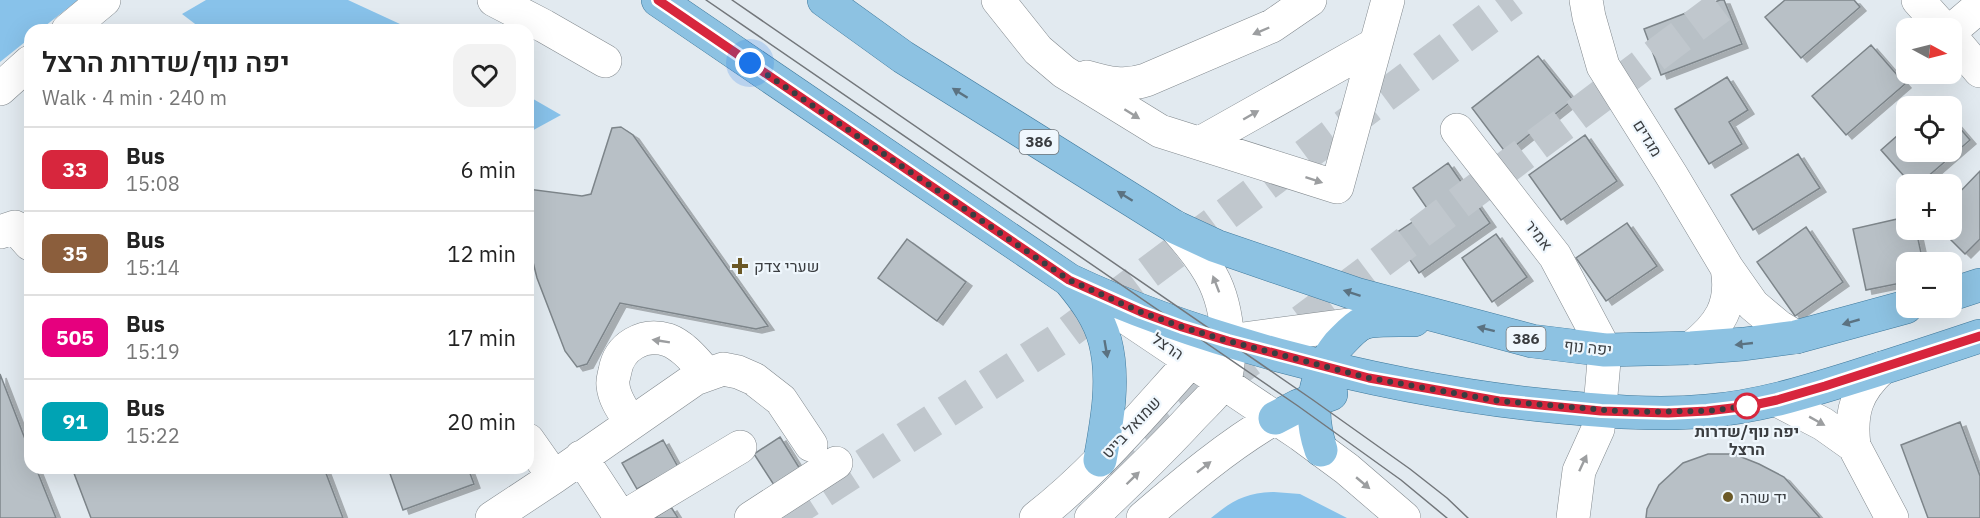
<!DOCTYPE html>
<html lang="en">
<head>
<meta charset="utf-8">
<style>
	body { margin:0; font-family:"IBM Plex Sans",Heebo,sans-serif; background:#f2f2f2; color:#222; height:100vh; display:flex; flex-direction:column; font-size:22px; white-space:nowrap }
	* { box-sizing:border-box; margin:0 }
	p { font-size:20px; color:#767676 }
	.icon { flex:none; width:33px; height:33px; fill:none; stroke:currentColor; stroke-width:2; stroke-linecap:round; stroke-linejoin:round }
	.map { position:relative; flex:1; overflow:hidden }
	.details { position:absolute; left:24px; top:24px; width:510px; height:450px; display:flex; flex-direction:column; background:#fff; border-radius:18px; box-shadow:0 6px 24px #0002 }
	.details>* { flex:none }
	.badge { padding:0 12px; border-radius:9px; font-size:21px; line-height:39px }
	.needle { width:39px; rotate:97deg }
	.controls { position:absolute; left:1896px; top:18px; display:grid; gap:12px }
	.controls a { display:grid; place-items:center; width:66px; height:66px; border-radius:12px; background:#fff; box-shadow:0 6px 24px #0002; font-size:30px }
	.you { position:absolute; width:30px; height:30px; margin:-15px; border:4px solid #fff; border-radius:50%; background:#1a73e8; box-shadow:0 0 0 9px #1a73e833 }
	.map>.badge { position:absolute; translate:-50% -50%; box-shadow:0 0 0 3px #fff }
	.round { display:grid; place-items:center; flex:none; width:63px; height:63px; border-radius:18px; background:#f2f2f2 }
	.head { display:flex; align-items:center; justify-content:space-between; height:102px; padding:0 18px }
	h1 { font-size:28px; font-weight:600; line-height:45px }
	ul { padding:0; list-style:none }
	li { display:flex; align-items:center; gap:18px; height:84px; padding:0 18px; border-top:2px solid #e0e0e0 }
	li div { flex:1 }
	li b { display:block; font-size:22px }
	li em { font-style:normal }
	li .badge { min-width:66px; font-weight:700; text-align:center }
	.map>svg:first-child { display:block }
	.green { fill:#88c2ea }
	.building { fill:#b8c0c6; stroke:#7d858a; stroke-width:1.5; filter:url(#shadow) }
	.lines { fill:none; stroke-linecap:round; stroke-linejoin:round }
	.highway-tunnel { stroke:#c0c7cd; stroke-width:33; stroke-dasharray:33 16; stroke-linecap:butt }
	.minor-casing { stroke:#82898e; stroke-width:34 }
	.major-casing { stroke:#3f799c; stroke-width:34 }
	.minor { stroke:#fff; stroke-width:33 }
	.major { stroke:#8dc2e2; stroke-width:33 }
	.tram { stroke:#73777b; stroke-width:1.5 }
	.oneway { fill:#9c9ea0 }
	.oneway2 { fill:#5b7281 }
	.line-casing { stroke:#fff; stroke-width:14 }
	.line { stroke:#d7263d; stroke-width:9 }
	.walk { stroke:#3a3d40; stroke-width:6; stroke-dasharray:0 10.8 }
	.poi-dot { fill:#6b5927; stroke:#eff7fd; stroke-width:2 }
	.stop-dot { fill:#fff; stroke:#d7263d; stroke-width:3 }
	.labels { text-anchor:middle; stroke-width:4.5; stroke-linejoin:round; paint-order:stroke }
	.shield { fill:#eff7fd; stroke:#707579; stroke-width:1.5 }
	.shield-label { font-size:15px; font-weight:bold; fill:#3a3d40 }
	.street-label { font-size:16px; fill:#3a3d40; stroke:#eff7fd }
	.poi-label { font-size:16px; fill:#3a3d40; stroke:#eff7fd; text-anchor:start }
	.stop-label { font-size:16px; font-weight:bold; fill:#3a3d40; stroke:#eff7fd }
</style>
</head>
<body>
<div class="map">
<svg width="1980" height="518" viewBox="0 0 1980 518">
	<defs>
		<filter id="shadow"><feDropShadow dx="6" dy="4" stdDeviation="0" flood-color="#0004"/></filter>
	</defs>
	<rect width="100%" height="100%" fill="#e2eaf0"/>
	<!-- green -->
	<path class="green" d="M0 0H78L40 30H30V38L0 62Z
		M206 0H348L413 30H203L182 14Z
		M528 96 561 115 528 133Z
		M1274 492 1300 494 1347 518H1211C1233 500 1246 493 1274 492Z"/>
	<!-- building -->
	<path class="building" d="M1720 0H1724L1742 44 1661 75 1644 29Z
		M1785 0H1854L1860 7 1801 58 1765 17Z
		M1871 45 1905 84 1846 135 1812 96Z
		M1538 56 1573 100 1506 153 1472 108Z
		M1727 77 1748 110 1729 122 1742 144 1709 164 1675 109Z
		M1952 119 1970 140 1919 184H1911L1881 150 1906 128V152H1952Z
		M621 127 633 135 768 326 756 329 620 303 587 364 577 367 565 351 537 278 528 242V189L582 196 591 194 612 128Z
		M1585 135 1617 181 1561 220 1529 175Z
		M1798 154 1820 188 1753 230 1731 195Z
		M1448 163 1490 223 1419 273 1393 235 1429 211 1413 188Z
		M1980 171V239L1965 254 1941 230H1952V200Z
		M1906 217V230H1916L1923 262H1906V282L1866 290 1853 229Z
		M1627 223 1657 266 1606 301 1576 258Z
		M1806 227 1843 282 1795 316 1757 262Z
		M1496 234 1527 277 1492 302 1462 258Z
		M907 239 966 282 937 321 878 278Z
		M0 374 30 452V468H36L56 518H0Z
		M0 374 30 452V468H36L56 518H0Z
		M1960 422 1980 476V518H1928L1901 445Z
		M780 437 800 469 774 485 754 454Z
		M663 440 678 467 637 489 622 463Z
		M1708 454H1734L1759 464 1784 477 1820 518H1646L1647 509 1659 485 1683 463Z
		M72 468H324L343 518H91Z
		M388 468H468L474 484 403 510Z
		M671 507 678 518H654Z"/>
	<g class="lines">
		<!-- highway-tunnel -->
		<path class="highway-tunnel" d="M1104 465 1149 436 1729 0
			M782 518 1059 339 1513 0"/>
		<defs>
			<path id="minor" d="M494 0 544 26 605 61
				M998 0 1038 50 1064 72 1160 131 1337 187 1388 0
				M1586 0 1589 17 1603 66 1672 176 1727 268 1753 305 1778 326 1796 337
				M1918 0 1943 28
				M68 30 104 0
				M1952 30 1980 6
				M1952 38 1980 71
				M1087 77C1108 83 1124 87 1146 80L1272 26 1310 0
				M0 89 30 62
				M1457 130 1555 256 1605 350 1598 429 1579 471 1573 518
				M1200 143 1376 44
				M0 232 15 227 30 244
				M1106 304 1301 435 1347 469 1404 518
				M1691 348C1719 327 1734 305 1727 268
				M1882 368C1856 392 1850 412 1854 446L1892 518
				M1777 400 1823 424 1854 446
				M631 423C624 412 614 399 613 385 612 381 614 376 615 371 619 347 643 332 668 340 684 346 696 362 707 374
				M581 457 621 518
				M554 477 695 379 723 369 738 372 754 379 781 400 811 445
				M492 518 554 477 528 440
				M622 518 740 447
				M751 518 836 463
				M1036 518C1094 473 1142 415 1191 361 1203 352 1214 346 1228 341L1363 323
				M1091 518C1125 485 1159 453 1191 418 1201 407 1214 396 1222 384 1228 376 1229 359 1228 349 1227 293 1211 267 1175 227
				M1143 518C1185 482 1227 446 1275 418"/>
			<path id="major" d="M658 0 1069 280C1136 312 1206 335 1278 355 1368 379 1458 397 1551 406 1603 411 1655 416 1707 411 1758 407 1806 392 1854 377 1896 364 1938 350 1980 336
				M824 0 903 57 1175 227 1216 246 1359 295 1532 341 1605 350 1691 348 1744 344 1796 337 1906 307
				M1070 281C1085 299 1099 318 1105 341 1115 379 1107 422 1100 460
				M1952 294 1980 285
				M1275 418 1298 406 1331 394
				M1321 450C1308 412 1313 376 1338 345 1345 338 1354 327 1363 323 1373 319 1402 320 1414 320"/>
		</defs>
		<!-- minor casing -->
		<use href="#minor" class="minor-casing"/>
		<!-- major casing -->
		<use href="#major" class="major-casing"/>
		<!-- minor -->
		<use href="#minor" class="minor"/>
		<!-- major -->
		<use href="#major" class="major"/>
		<!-- tram -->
		<path class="tram" d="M706 0 1298 406 1401 480 1447 518
			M732 0 1313 400 1410 469 1447 498 1468 518"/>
	</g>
	<!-- one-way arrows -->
	<defs><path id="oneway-solid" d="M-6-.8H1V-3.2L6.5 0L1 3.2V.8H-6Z" transform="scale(1.5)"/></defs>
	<g class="oneway">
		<use href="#oneway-solid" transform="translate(1261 31) rotate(157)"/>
		<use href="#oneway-solid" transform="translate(1132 114) rotate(32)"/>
		<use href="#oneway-solid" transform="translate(1251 115) rotate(-30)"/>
		<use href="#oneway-solid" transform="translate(1314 180) rotate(18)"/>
		<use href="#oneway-solid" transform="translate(1216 284) rotate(-111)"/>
		<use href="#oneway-solid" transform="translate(661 341) rotate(-171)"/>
		<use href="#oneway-solid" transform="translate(1817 421) rotate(29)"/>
		<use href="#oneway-solid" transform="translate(1583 463) rotate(-65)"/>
		<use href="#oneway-solid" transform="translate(1204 467) rotate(-38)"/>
		<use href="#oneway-solid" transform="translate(1133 478) rotate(-44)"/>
		<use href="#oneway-solid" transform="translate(1363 483) rotate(40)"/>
	</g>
	<g class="oneway2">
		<use href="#oneway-solid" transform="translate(960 93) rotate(-148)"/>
		<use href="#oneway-solid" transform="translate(1125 196) rotate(-148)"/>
		<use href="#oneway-solid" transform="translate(1352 293) rotate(-162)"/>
		<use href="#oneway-solid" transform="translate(1851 322) rotate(164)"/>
		<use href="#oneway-solid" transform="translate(1486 329) rotate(-166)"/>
		<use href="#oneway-solid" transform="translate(1744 344) rotate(174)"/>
		<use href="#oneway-solid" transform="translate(1106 349) rotate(80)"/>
	</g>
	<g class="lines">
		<defs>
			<path id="line" d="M658 0 1069 280 1141 312 1182 327 1228 341 1369 378 1499 401 1601 411 1668 413 1707 411 1749 406 1777 400 1825 386 1980 336"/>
		</defs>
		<!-- line casing -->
		<use href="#line" class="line-casing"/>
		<!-- line -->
		<use href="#line" class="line"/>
		<!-- walk -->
		<path class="walk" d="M750 63 1069 280 1141 312 1182 327 1228 341 1369 378 1499 401 1629 412 1707 411 1749 406H1747"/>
	</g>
	<!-- markers -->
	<g class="poi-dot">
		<path d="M737 257h6v6h6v6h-6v6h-6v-6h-6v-6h6z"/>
		<circle cx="1728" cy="497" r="6"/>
	</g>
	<circle class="stop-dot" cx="1747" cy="406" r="12"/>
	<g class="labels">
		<!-- shield labels -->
		<g class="shield">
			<rect x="1019.5" y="130" width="39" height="24" rx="4.5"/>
			<rect x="1506.5" y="327" width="39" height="24" rx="4.5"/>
		</g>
		<g class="shield-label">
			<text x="1039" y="147">386</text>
			<text x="1526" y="344">386</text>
		</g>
		<!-- street labels -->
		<g class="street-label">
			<text transform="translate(1648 138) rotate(58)" y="6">מגדים</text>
			<text transform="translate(1539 235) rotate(52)" y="6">אמיר</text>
			<text transform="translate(1168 346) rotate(34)" y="6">הרצל</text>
			<text transform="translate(1588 347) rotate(6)" y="6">יפה נוף</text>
			<text transform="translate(1131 427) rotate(-47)" y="6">שמואל בייט</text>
		</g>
		<!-- poi labels -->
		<g class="poi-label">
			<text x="754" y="272">שערי צדק</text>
			<text x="1740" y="503">יד שרה</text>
		</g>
		<!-- stop labels -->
		<g class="stop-label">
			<text x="1747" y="437">יפה נוף/שדרות<tspan x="1747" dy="18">הרצל</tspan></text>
		</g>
	</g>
</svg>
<div class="controls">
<a><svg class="needle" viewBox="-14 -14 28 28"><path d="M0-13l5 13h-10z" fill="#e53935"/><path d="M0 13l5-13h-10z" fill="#767676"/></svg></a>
<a><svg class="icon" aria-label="locate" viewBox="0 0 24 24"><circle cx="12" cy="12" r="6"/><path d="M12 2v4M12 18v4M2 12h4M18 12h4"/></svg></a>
<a>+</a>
<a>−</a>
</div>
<div class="you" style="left:750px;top:63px"></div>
<section class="details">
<div class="head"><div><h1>יפה נוף/שדרות הרצל</h1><p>Walk · 4 min · 240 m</p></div><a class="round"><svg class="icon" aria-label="heart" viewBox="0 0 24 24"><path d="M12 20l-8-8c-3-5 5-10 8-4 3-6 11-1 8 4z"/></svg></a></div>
<ul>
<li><span class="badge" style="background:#d7263d;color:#fff">33</span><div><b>Bus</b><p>15:08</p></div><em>6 min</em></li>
<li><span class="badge" style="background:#8b5e3c;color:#fff">35</span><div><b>Bus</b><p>15:14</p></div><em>12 min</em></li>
<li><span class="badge" style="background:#e6007e;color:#fff">505</span><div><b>Bus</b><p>15:19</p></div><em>17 min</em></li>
<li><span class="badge" style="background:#00a3b4;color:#fff">91</span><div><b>Bus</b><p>15:22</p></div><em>20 min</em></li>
</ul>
</section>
</div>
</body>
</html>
